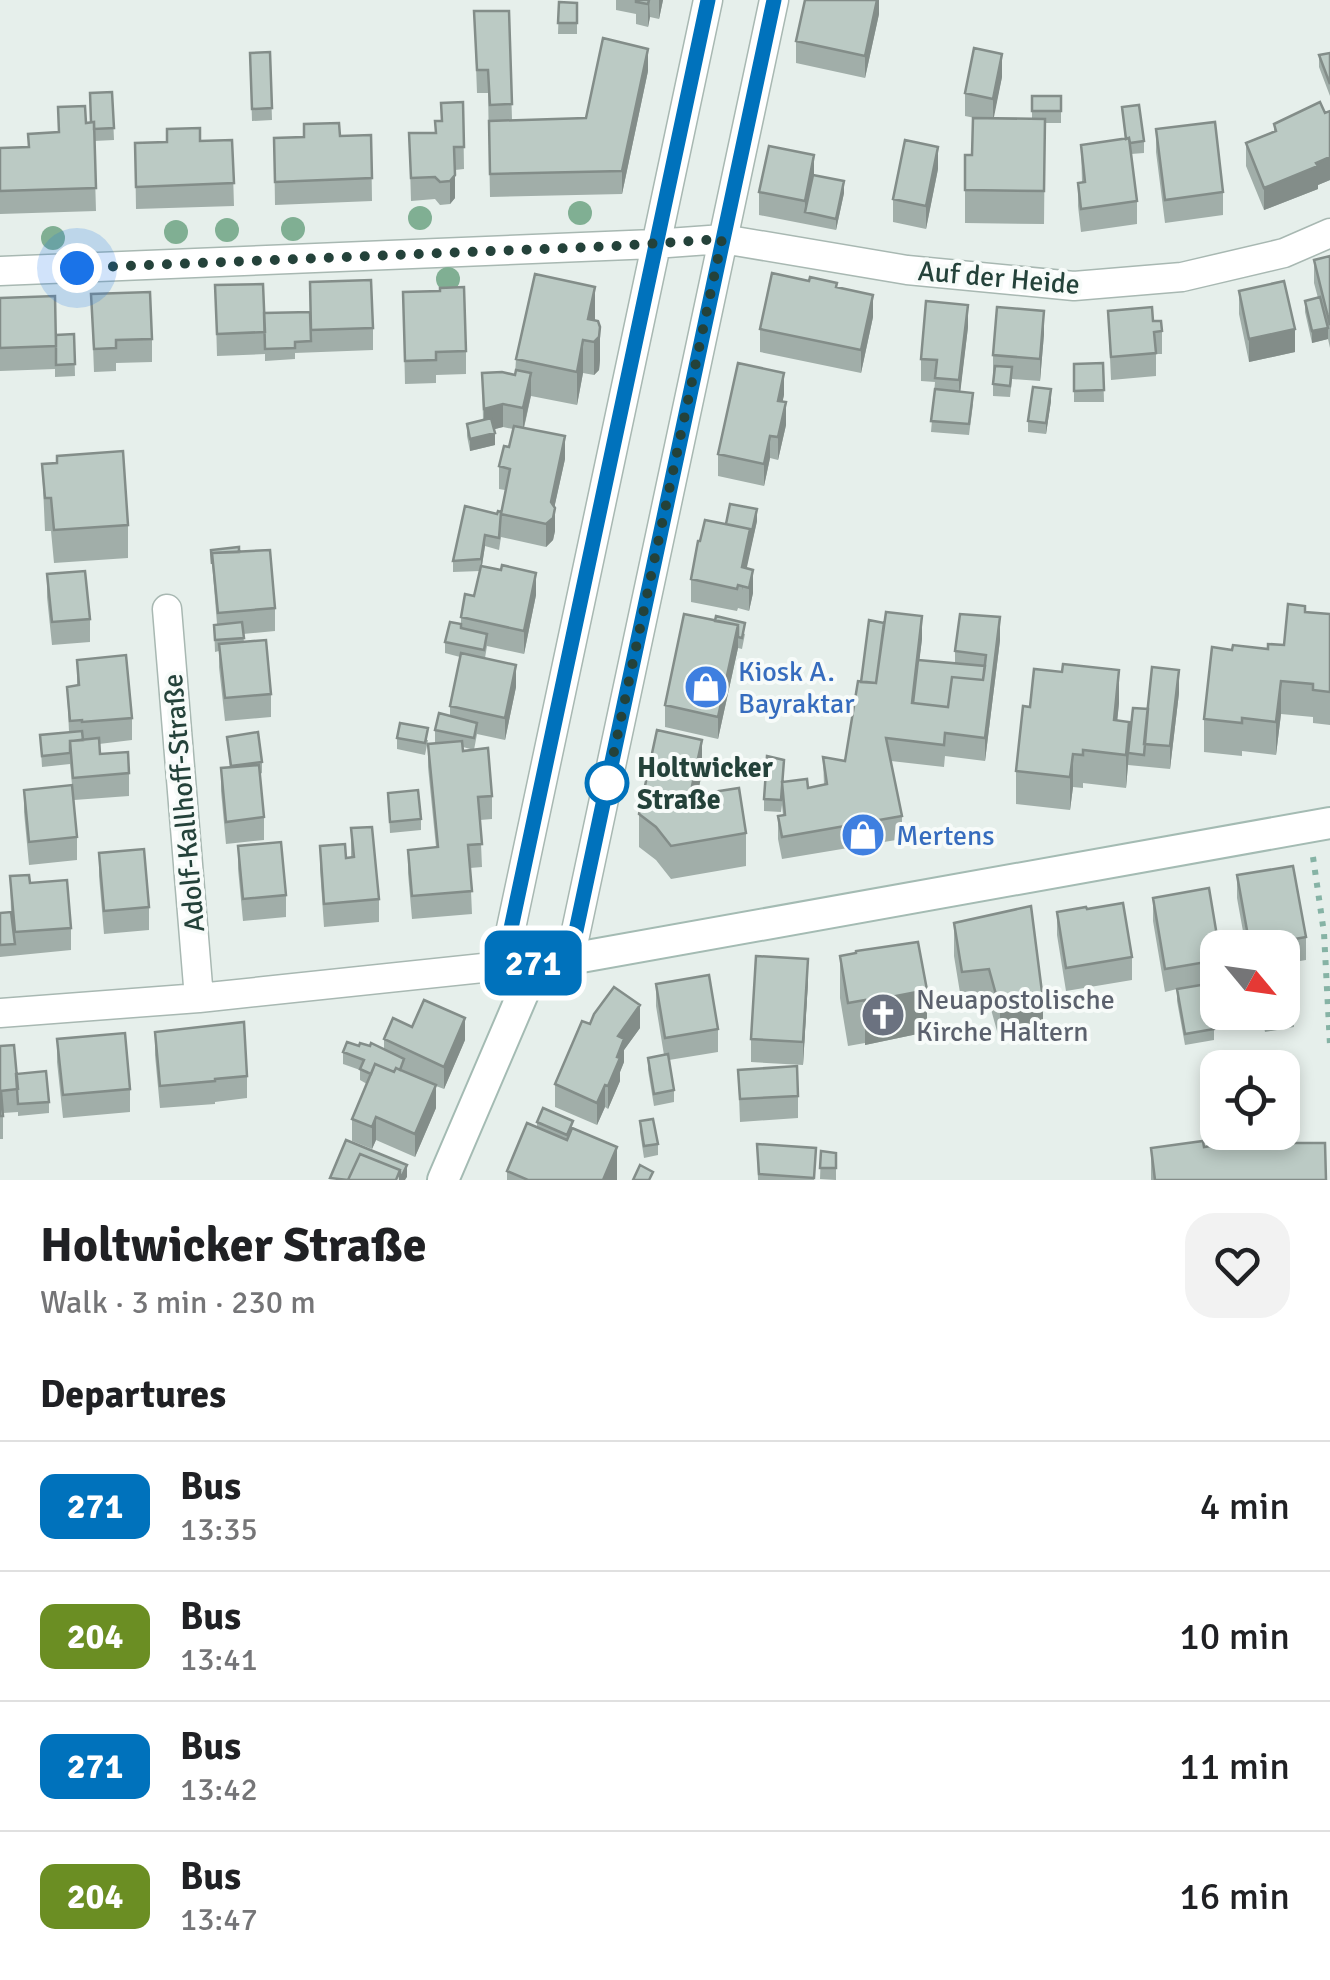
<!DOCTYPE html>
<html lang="en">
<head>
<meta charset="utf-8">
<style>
	body { margin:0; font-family:Signika,sans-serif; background:#f2f2f2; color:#202124; height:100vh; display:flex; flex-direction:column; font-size:38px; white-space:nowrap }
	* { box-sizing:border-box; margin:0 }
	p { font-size:32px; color:#757577 }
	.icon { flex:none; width:55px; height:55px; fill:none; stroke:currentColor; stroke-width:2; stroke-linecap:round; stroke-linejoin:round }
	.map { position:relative; height:1180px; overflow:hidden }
	.details { display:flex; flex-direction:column; background:#fff; flex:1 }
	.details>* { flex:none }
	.badge { padding:0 20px; border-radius:15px; font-size:35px; line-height:65px }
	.needle { width:65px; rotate:119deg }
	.controls { position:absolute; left:1200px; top:930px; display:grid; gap:20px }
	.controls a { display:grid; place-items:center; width:100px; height:100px; border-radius:20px; background:#fff; box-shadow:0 5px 15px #0003; font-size:50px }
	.you { position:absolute; width:50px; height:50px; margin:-25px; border:8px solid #fff; border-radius:50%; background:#1a73e8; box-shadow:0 0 0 15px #1a73e833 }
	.map>.badge { position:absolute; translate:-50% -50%; box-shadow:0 0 0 5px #fff }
	h2 { padding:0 40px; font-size:38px; line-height:90px }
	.round { display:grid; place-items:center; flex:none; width:105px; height:105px; border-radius:30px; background:#f2f2f2 }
	.overview { display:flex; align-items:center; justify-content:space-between; height:170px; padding:0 40px }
	h1 { font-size:48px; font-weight:700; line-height:75px }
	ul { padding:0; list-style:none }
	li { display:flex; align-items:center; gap:30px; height:130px; padding:0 40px; border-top:2px solid #e0e0e0 }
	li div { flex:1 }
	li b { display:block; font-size:38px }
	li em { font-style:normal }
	li .badge { min-width:110px; font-weight:700; text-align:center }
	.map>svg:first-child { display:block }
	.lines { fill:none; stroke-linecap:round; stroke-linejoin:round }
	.street-casing { stroke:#a8b8b2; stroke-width:31 }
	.secondary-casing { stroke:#a4bbb3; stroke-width:34 }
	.path { stroke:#86b3a5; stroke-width:6; stroke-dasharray:5 8; stroke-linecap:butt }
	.street { stroke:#fff; stroke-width:28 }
	.secondary { stroke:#fff; stroke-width:30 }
	.tree { fill:#80af93 }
	.wall { fill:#a1aea9 }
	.shaded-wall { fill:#838d89 }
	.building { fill:#bbcac4; stroke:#838d89; stroke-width:2.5 }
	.line-casing { stroke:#fff; stroke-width:22 }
	.line { stroke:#0072bc; stroke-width:15 }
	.walk { stroke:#24423a; stroke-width:10; stroke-dasharray:0 18 }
	.stop-dot { fill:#fff; stroke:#0072bc; stroke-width:5 }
	.labels { text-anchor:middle; stroke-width:8; stroke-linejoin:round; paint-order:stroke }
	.street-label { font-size:28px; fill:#24423a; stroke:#f7fbf9 }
	.shop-label { font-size:28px; fill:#366cbe; stroke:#f7fbf9; text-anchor:start }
	.stop-label { font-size:28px; font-weight:bold; fill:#24423a; stroke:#f7fbf9; text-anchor:start }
	.worship-label { font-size:28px; fill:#5b616d; stroke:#f7fbf9; text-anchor:start }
</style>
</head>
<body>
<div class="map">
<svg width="1330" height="1180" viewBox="0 0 1330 1180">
	<rect width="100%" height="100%" fill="#e6efeb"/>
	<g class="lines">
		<defs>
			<path id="street" d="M0 271 654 244 723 239 907 270 1074 286 1182 277 1284 253 1330 233
				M167 609 199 998
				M570 959 774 0
				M503 966 708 0
				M0 1013 199 998 520 964"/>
			<path id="secondary" d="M443 1180 536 963 570 959 1330 823"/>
		</defs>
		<!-- street casing -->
		<use href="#street" class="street-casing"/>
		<!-- secondary casing -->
		<use href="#secondary" class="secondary-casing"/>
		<!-- path -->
		<path class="path" d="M1313 857 1324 933 1330 1045"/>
		<!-- street -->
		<use href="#street" class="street"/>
		<!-- secondary -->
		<use href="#secondary" class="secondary"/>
	</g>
	<!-- trees -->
	<g class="tree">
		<circle cx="580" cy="213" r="12"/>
		<circle cx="420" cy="218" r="12"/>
		<circle cx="293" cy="229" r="12"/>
		<circle cx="227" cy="230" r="12"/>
		<circle cx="176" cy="232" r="12"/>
		<circle cx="53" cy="238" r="12"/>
		<circle cx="448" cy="279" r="12"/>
	</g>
	<!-- wall -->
	<path class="wall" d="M616 0H663L659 19 650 17 648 27 636 24V14L616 10Z
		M879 0V14L865 78 796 63V41Z
		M559 2 577 3V34H558Z
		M474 11H509L512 120 586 118 648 71 622 194 490 197 488 93H477Z
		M270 52 272 120 252 121 250 53Z
		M1330 53V96L1319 67V55Z
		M1002 77 993 118 1032 119V96H1061V123H1045L1044 224 965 223V155H972L975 118 965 116V93Z
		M112 92 114 140 94 141 96 211 0 214V148L28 147 59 132 91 122Z
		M463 102 464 169 455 170V198L450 204 440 205 435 199 411 201 409 133H436L441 121V103Z
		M1122 107 1144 141V153L1131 154 1137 201V224L1081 232 1078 206V183H1082L1081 145 1125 139Z
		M1330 111V180L1318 185V189L1264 210 1246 166V143L1274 132V124Z
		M1156 129 1223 192V215L1165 223 1156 152Z
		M371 135 372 201 275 205 274 138Z
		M232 140 234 206 136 209 135 143Z
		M938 169 926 229 893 222V199Z
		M814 175 844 193 836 230 759 215V192Z
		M1330 256V348L1328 339 1312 343 1305 312V301L1318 298 1314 283V260Z
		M310 282 373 328V350L295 353V359L265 361V352V354L217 356 215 285 264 313 310 312Z
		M440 291 466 351V374L436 375V383L405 384 403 292Z
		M1239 291 1295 352 1249 362 1239 314Z
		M91 294 152 339V362L116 363V371L94 372Z
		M0 298 56 335 74 334 75 376 55 377V369L0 371Z
		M1108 311 1153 321 1162 331V354H1156V376L1111 380Z
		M873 317 861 373 760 352V329Z
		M595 320 600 360 599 370 594 375 583 373 577 405 531 396 524 428 565 459 554 508 555 531 553 540 546 547 501 537 499 550 485 546 482 566 536 595 524 654 487 646 485 658 516 687 505 740 477 734 474 750 463 747V751L492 796V819L480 820 482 867 470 868 472 914 412 919 408 873V850L436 847 428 767V744L443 743 435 742V730L450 716V706L460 657 445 653V642L461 624V617L474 596 480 571 453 572V561L497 514 501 512 505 490 499 489V466L509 447 513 429 503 427 494 429 495 445 470 451 467 436V424L483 420 482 373 515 375 516 359Z
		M968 327 960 391 973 404 969 435 931 432 935 382 921 381V359Z
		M1044 334 1040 381 1012 379 1010 397 993 396V355Z
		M1103 363 1104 402H1074V364Z
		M784 395 782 402 786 425 778 460 770 458 764 486 718 476V454Z
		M1051 401 1046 434 1028 432V421Z
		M42 464 128 525V558L54 563 51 531H45Z
		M757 521 746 568 753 593 749 611 738 608 737 611 691 602V579L700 541 726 524Z
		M211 550 239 552 275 608V631L243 634 244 642 271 694V717L225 721 219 667V651L215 652 214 625 217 624Z
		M47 574 90 619V642L52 645 47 597Z
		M1305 612 1330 614V725L1313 723V717L1281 714 1276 755 1242 751V756L1204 752V719L1232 650 1268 649 1284 645Z
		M684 614 745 634 742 649 738 648 718 739 665 727V705Z
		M922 639 919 661 955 663V651L1000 640 985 761 945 756 944 767 891 761 902 816V839L782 859 778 839V816L783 815 782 805 781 812 764 811V799L783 782 808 788 824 785 823 757 845 761 861 682Z
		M77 660 132 718V740L99 744 100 754 129 773V796L74 800 77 837V860L29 865 24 812V790L72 785 70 764 42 767 40 735 69 732 67 687 77 686Z
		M1179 693 1170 769 1128 765 1126 788 1083 783V788L1073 787 1070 810 1016 804V771L1030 707 1119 703 1117 721 1129 745 1148 709Z
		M227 737 262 762V773L260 774 264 817V840L226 844 221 791V768L230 767Z
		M397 738 428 740 425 755 397 749Z
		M702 773 698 792 746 833V866L671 879 656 860 639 847V814Z
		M388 793 421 819V830L390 833Z
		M351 828 379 899V922L324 927 320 869V846L346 858 351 857Z
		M238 846 286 895V917L243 921 238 869Z
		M99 853 149 907V930L104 934 99 876Z
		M1237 875 1306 937V960L1282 964V948H1246L1237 898Z
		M10 876 30 883 71 928V950L0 957V913L11 912Z
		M1153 898 1218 948V982L1207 984 1214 1029V1040L1185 1045 1177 1001V989L1165 992 1153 921Z
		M1057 912 1132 957V980L1066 991 1057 935Z
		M954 923 1043 1033 1000 1042 989 1002 962 1005 954 956Z
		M840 956 927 1032 865 1045V1043L848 1046 840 998Z
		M808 982 803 1065 751 1062V1039Z
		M656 984 718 1029V1052L669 1060 674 1090V1102L654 1106 648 1070V1058L664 1055 656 1006Z
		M1261 1012H1282L1294 1015V1027L1265 1032Z
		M590 1024 640 1028 624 1050V1062L620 1072V1081L608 1109 605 1107 597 1125 555 1107V1084Z
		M412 1027 465 1040 444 1089 436 1086V1108L415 1157 376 1140 372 1149 352 1141V1119L367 1084 360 1080V1070L343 1064V1052L359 1046 384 1050V1039Z
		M155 1032 247 1076V1098L215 1102V1104L160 1108 155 1055Z
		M57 1039 130 1089V1112L63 1118 57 1062Z
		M0 1046 16 1074 49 1102V1113L18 1116V1112L3 1113V1139H0Z
		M738 1070 798 1096V1118L740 1122Z
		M640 1121 658 1144V1155L644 1158 640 1132Z
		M537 1122 573 1128 617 1180H507V1171L537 1127Z
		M757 1144 816 1148 814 1180H758Z
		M1204 1147 1326 1180H1151V1148Z
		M821 1151 836 1153V1180L820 1179Z"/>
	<!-- shaded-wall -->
	<path class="shaded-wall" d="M649 0 650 17 648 27V4Z
		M659 0H663L659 19Z
		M877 0H879V14L865 78V56Z
		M648 49V71L622 194V171Z
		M1002 54V77L993 122V99Z
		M938 147V169L926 229V206Z
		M814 155V178L805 212V201Z
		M1330 157V180L1318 185V189L1264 210V188Z
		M455 175V198L450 204V181Z
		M844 181V193L836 230V219Z
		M595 287V320L588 319Z
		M873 295V317L861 373V350Z
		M968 305V327L959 403V380Z
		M1044 311V334L1040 381V359Z
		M600 327V360L599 370 594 375V342Z
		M1328 328V339L1312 343V331Z
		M1295 329V352L1249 362V339Z
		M583 340V373L577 405V372Z
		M531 373V395L523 431V408Z
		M784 373V395L778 423V401Z
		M1051 389V401L1046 434V423Z
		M786 402V425L778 460V437Z
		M503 404V427L484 432V409Z
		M495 433V445L470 451V439Z
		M565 436V459L552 518 555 508V531L553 540 546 547V524Z
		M770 436V458L764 486V464Z
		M757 509V521L742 590V567L750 529Z
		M485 535V546L481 571V559Z
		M753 570V593L749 611V588Z
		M536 573V595L524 654V631Z
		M922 616V639L913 714 912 703Z
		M1000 617V640L985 761V738Z
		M738 625V648L718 739V717Z
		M516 665V687L505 740V718Z
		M1119 670V703L1114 753V720Z
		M1179 670V693L1170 769V746Z
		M1281 681V714L1276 755V722Z
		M1129 722V753L1126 788V755Z
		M702 740V773L692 819V786Z
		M1073 754V787L1070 810V777Z
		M808 959V982L803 1065V1042Z
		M927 990V1032L865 1045V1002Z
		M1043 1000V1033L1000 1042V1009Z
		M640 1005V1028L624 1050V1062L620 1072V1081L608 1109V1086L618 1036Z
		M465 1018V1040L444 1089V1067Z
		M436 1085V1108L415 1157V1134Z
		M605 1085V1107L597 1125V1103Z
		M376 1117V1140L372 1149V1127Z
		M617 1147V1180H603Z
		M407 1165V1177L405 1180H400Z"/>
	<!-- building -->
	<path class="building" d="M636 0H649L648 4 636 2Z
		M805 0H877L865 56 796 41Z
		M559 2 577 3V23H558Z
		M474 11H509L512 104 490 105 488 70H477Z
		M603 38 648 49 622 171 490 174 489 121 586 118Z
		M974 48 1002 54 993 99 965 93Z
		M270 52 272 108 252 109 250 53Z
		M1330 53V84L1319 55Z
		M112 92 114 128 94 129V122H91L90 93Z
		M1032 96H1061V111H1032Z
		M463 102 464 147H454L455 175 450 181 440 182 435 177 411 178 409 133H436L435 121H442L441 103Z
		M1320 102 1325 113 1330 111V157L1316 163 1318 166 1264 188 1246 143 1276 131 1274 124Z
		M1139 105 1144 141 1130 143 1129 138 1126 139 1122 107Z
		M85 106 86 123 94 122 96 188 0 191V148L29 147 28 134 59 132 58 107Z
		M973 118 1045 119 1044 191 965 190V155H972Z
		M1215 122 1223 192 1165 200 1156 129Z
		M339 123 340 136 371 135 372 178 275 182 274 138 304 137V124Z
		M200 128V141L232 140 234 183 136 187 135 143 167 142V129Z
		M1129 138 1137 201 1081 209 1078 183 1085 182 1081 145Z
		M905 140 938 147 926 206 893 199Z
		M769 146 814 155 805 201 759 192Z
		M813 175 844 181 836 219 805 212Z
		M1330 256V325L1314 260Z
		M772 273 809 281 810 277 837 283 836 287 873 295 861 350 760 329Z
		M535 274 595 287 588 319 598 321 600 327 599 337 594 342 583 340 577 372 516 359Z
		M371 280 373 328 311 330 310 282Z
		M1284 281 1295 329 1249 339 1239 291Z
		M263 284 265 332 217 334 215 285Z
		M464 287 466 351 436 352V360L405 361 403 292 440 291V288Z
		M150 292 152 339 116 340V348L94 349 91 294Z
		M55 296 56 346 0 348V298Z
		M1320 297 1328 328 1312 331 1305 301Z
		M926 301 968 305 959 380 935 378 937 360 921 359Z
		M997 307 1044 311 1040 359 993 355Z
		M1152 307 1153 321H1161L1162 331 1154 332 1156 353 1111 357 1108 311Z
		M310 312 311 341 295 342V348L265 349 264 313Z
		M74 334 75 364 56 365V335Z
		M738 363 784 373 778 401 786 402 778 437 770 436 764 464 718 454Z
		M1103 363 1104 390 1074 391V364Z
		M995 366 1012 367 1010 386 993 384Z
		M516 370 531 373 523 408 503 404 484 409 482 373 502 372 515 375Z
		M1033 387 1051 389 1046 423 1028 421Z
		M935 389 973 393 969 424 931 421Z
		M491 418 495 433 470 439 467 424Z
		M514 426 565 436 551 502 555 508 553 518 546 524 501 514 510 469 499 466 504 446 509 447Z
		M123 451 128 525 54 530 51 498H45L42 464 57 463V456Z
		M730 504 757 509 750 540V529L726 524Z
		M465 506 497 514 498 511 501 512 499 538 485 535 481 559 453 561Z
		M705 520 750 529 742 567 753 570 749 588 738 585 737 589 691 579 698 541H700Z
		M239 547V552L212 553V564L211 550Z
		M270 550 275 608 218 613 212 553Z
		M502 565 536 573 524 631 461 617 465 594 474 596 481 566 501 570Z
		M85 571 90 619 52 622 47 574Z
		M1288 604 1305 606V612L1330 614V692L1313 690V684L1281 681 1276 722 1242 718V723L1204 719 1212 647 1232 650 1233 645 1268 649V644L1284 645Z
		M886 612 922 616 912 703 948 707 952 677 983 680 986 655 955 651 960 614 1000 617 985 738 945 733 944 745 886 738 902 816 782 837 778 816 785 815 782 782 807 779 808 788 827 784 823 757 845 761 858 681 876 683Z
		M684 614 738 625 718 717 665 705Z
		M716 616 745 623 742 638 738 637V625L715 621Z
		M869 620 884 623 876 683 861 682Z
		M242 622 244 638 215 640 214 625Z
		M450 622 461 624V628L487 634 484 650 445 642Z
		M266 640 271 694 225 698 219 644Z
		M461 653 516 665 505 718 450 706Z
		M126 655 132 718 82 722V720L70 721 67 687 79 685 77 660Z
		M918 660 985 666 983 680 952 677 948 707 913 703Z
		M1063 664 1119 670 1114 720 1129 722 1126 755 1083 750V755L1073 754 1070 777 1016 771 1023 706 1030 707 1034 669 1062 672Z
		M1152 667 1179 670 1170 746 1144 744Z
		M1133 708 1148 709 1144 755 1128 753Z
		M439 713 477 723 474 738 435 730Z
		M400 723 428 728 425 743 397 738Z
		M657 730 702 740 692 786 700 794 739 788 746 833 671 846 656 827 639 814Z
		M82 731 83 740 70 741V753L42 756 40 735Z
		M258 732 262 762 231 766 227 737Z
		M99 738 100 754 128 752 129 773 73 778 70 741Z
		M462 741 463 751 488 748 492 796 478 797 482 844 468 845 472 891 412 896 408 850 438 847 428 744Z
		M767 756 784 760 781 800 764 799Z
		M259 765 264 817 226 822 221 768Z
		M72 785 77 837 29 842 24 790Z
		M418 790 421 819 390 822 388 793Z
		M372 827 379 899 324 904 320 846 345 844 346 858 354 857 351 828Z
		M281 842 286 895 243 899 238 846Z
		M144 849 149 907 104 911 99 853Z
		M1293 866 1306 937 1250 947 1237 875Z
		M29 875 30 883 67 880 71 928 15 932 10 876Z
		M1209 888 1219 948H1218V960L1165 969 1153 898Z
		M1123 903 1132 957 1066 968 1057 912 1086 907 1087 909Z
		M1031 906 1043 1000 1000 1009 989 969 962 972 954 923Z
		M11 912 15 944 0 945V913Z
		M918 942 927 990 865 1002V1000L848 1003 840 956 856 953V951Z
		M756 956 808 959 803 1042 751 1039Z
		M1286 970 1294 1015 1265 1020 1263 1012H1282V971Z
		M709 975 718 1029 665 1038 656 984Z
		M1207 984 1214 1029 1185 1034 1177 989Z
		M614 987 640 1005 618 1036 624 1039 617 1057 620 1058 608 1086 605 1085 597 1103 555 1084 582 1021 590 1024 594 1014Z
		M424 1000 465 1018 444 1067 384 1039 393 1018 412 1027Z
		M244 1022 247 1076 215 1079V1081L160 1086 155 1032Z
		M125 1033 130 1089 63 1095 57 1039Z
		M347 1042 359 1046 360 1043 370 1046 371 1043 404 1059 400 1070 396 1068 394 1072 375 1064 371 1074 360 1069 364 1060 343 1052Z
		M14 1045 18 1089 1 1091 3 1116H0V1046Z
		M668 1054 674 1090 654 1094 648 1058Z
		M375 1064 394 1072 396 1068 436 1085 415 1134 376 1117 372 1127 352 1119Z
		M797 1066 798 1096 740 1099 738 1070Z
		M46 1071 49 1102 18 1104 16 1074Z
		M543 1108 573 1121 567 1135 537 1122Z
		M653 1119 658 1144 644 1146 640 1121Z
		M527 1123 567 1140 572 1128 617 1147 603 1180H528L507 1171Z
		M346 1140 407 1165 400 1180V1170L360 1154 348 1180 330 1178Z
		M1203 1141 1204 1147 1231 1143H1325L1326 1180H1155L1151 1148Z
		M757 1144 816 1148 814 1178 759 1174Z
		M821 1151 836 1153V1168H820Z
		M360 1154 400 1170 396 1180H348Z
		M640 1165 653 1172 649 1180H633Z"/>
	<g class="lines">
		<defs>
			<path id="line" d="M708 0 503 966 570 959 774 0"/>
		</defs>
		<!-- line casing -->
		<use href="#line" class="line-casing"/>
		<!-- line -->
		<use href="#line" class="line"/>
		<!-- walk -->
		<path class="walk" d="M77 268 616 246 722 239 607 785V783"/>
	</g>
	<!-- icons -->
	<defs>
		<symbol id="shop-disc" viewBox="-11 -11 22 22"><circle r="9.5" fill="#3f7fe0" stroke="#f7fbf9"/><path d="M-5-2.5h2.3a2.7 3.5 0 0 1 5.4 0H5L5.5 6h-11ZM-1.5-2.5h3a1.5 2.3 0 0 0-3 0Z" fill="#fff"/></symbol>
		<symbol id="church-disc" viewBox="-11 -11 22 22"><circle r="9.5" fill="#6b7280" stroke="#f7fbf9"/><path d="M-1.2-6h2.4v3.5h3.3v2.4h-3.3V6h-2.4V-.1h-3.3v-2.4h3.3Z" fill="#fff"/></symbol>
	</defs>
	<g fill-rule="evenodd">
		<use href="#shop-disc" x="681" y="662" width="50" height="50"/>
		<use href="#shop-disc" x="838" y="810" width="50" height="50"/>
		<use href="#church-disc" x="858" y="990" width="50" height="50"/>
	</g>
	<!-- markers -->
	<circle class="stop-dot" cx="607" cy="783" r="20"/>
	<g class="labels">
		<!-- street labels -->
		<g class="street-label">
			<text transform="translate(999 277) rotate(5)" y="10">Auf der Heide</text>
			<text transform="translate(183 803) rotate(-95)" y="10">Adolf-Kallhoff-Straße</text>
		</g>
		<!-- shop labels -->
		<g class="shop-label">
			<text x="738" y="681">Kiosk A.<tspan x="738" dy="32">Bayraktar</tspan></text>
			<text x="896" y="845">Mertens</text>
		</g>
		<!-- stop labels -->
		<g class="stop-label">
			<text x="637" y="777">Holtwicker<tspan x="637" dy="32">Straße</tspan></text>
		</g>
		<!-- worship labels -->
		<g class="worship-label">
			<text x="916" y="1009">Neuapostolische<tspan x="916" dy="32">Kirche Haltern</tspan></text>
		</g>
	</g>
</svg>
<div class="controls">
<a><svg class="needle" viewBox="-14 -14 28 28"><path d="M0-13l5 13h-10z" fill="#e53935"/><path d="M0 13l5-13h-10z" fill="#757577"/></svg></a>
<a><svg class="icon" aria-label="locate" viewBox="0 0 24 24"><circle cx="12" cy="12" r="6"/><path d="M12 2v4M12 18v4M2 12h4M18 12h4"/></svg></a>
</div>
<div class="you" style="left:77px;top:268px"></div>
<b class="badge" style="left:533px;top:963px;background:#0072bc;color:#fff">271</b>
</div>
<section class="details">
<div class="overview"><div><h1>Holtwicker Straße</h1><p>Walk · 3 min · 230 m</p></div><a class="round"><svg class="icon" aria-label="heart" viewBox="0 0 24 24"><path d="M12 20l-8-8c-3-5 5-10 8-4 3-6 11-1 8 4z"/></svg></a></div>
<h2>Departures</h2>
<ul>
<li><span class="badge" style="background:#0072bc;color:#fff">271</span><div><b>Bus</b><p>13:35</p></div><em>4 min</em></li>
<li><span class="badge" style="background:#6b8e23;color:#fff">204</span><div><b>Bus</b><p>13:41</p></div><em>10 min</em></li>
<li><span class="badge" style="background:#0072bc;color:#fff">271</span><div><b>Bus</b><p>13:42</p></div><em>11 min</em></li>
<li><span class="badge" style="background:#6b8e23;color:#fff">204</span><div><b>Bus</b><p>13:47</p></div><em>16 min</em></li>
</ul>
</section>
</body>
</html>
